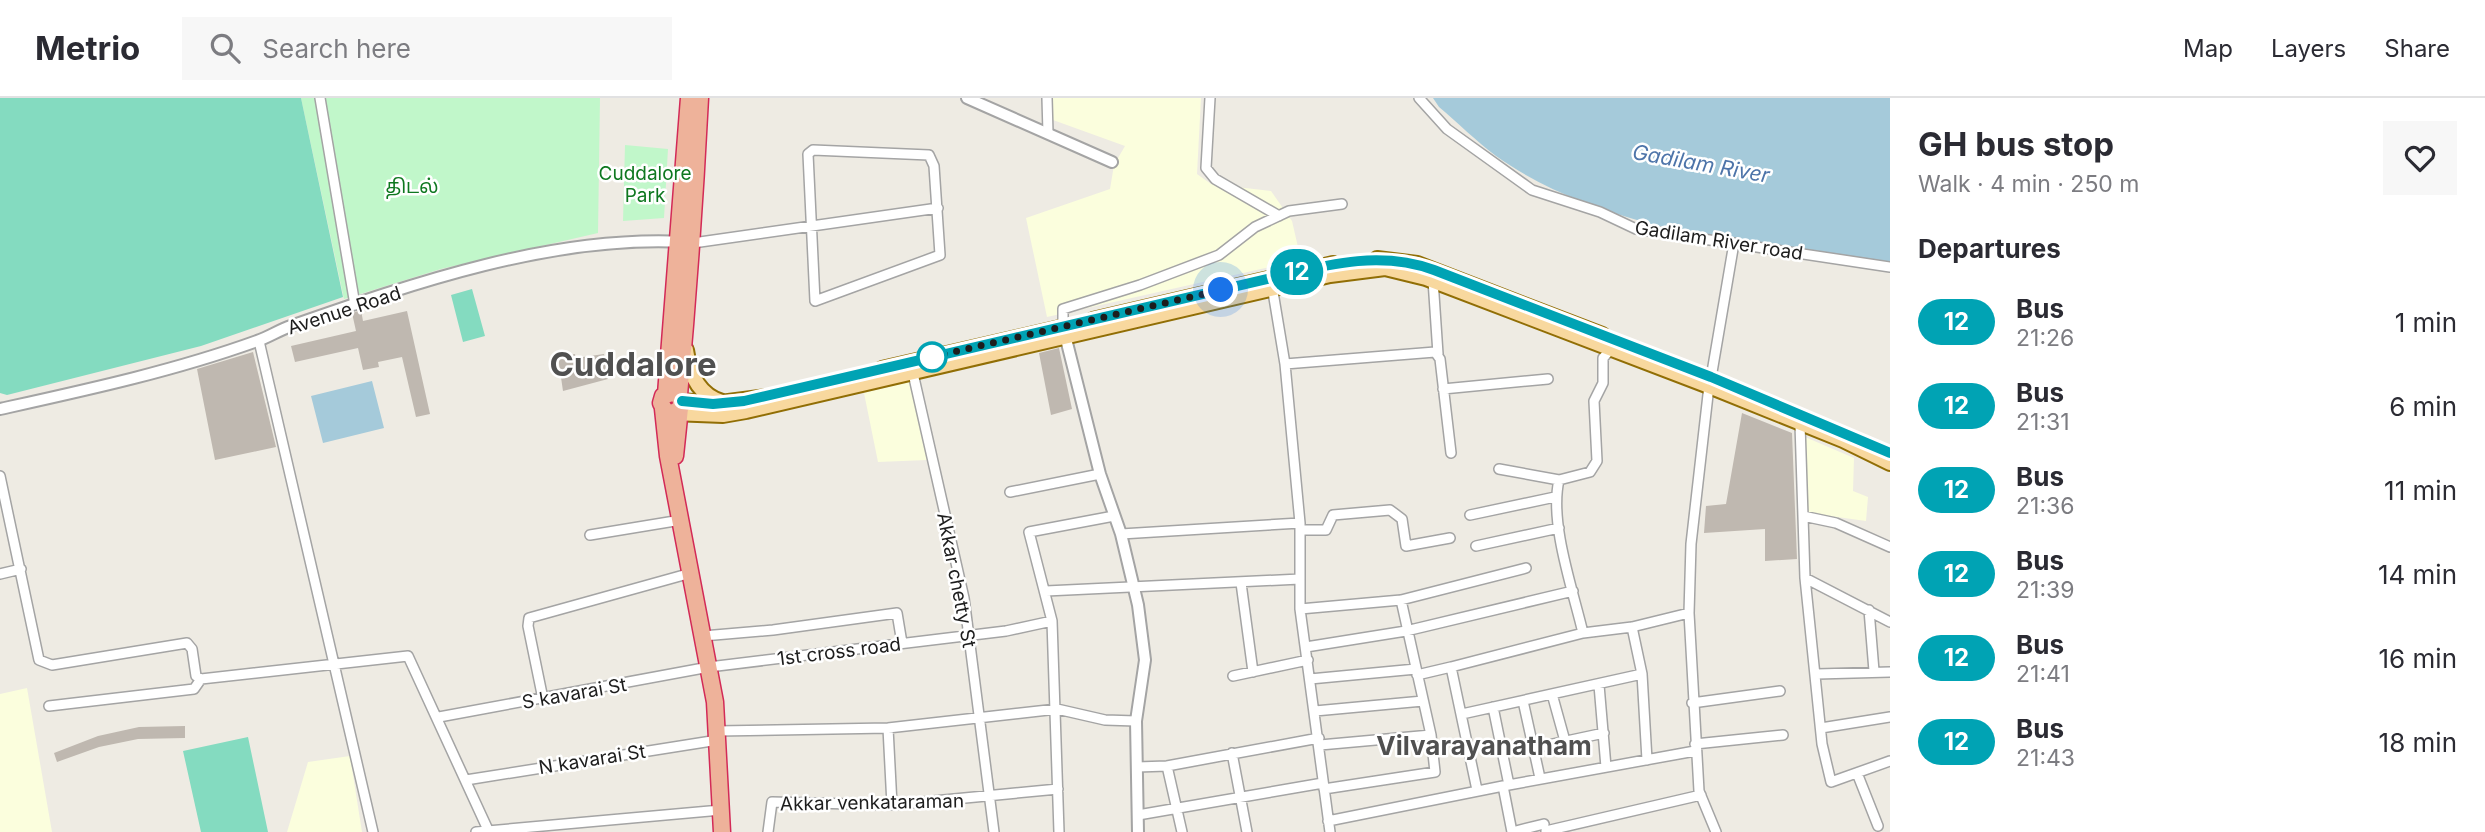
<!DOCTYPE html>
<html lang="en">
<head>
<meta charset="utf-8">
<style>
	body { margin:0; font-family:Inter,"Noto Sans Tamil",sans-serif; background:#f7f7f7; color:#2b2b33; height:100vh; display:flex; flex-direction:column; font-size:26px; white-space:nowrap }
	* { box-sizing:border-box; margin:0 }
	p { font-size:23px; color:#7c7c81 }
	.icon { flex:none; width:38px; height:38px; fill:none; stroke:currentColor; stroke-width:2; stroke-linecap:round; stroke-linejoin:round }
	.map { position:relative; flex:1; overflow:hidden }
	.details { display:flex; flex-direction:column; background:#fff; width:595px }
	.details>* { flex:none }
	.badge { padding:0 14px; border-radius:23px; font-size:24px; line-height:46px }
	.you { position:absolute; width:35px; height:35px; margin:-18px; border:5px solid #fff; border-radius:50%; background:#1a73e8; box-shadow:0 0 0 10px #1a73e833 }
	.map>.badge { position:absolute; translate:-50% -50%; box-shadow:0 0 0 4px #fff }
	h2 { padding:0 28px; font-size:26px; line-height:63px }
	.round { display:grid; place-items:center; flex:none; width:74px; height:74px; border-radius:0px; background:#f7f7f7 }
	.head { display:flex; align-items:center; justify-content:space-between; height:119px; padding:0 28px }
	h1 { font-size:33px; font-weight:700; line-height:52px }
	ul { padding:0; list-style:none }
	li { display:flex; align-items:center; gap:21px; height:84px; padding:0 28px }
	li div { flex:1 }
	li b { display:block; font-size:26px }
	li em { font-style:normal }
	li .badge { min-width:77px; font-weight:700; text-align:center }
	header { display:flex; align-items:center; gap:42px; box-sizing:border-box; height:98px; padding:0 35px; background:#fff; border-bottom:2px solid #e1e1e2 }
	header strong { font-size:33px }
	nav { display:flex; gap:38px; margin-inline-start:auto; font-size:24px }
	.search { width:490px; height:63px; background:#f7f7f7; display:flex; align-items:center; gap:18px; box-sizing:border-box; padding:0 24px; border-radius:0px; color:#7c7c81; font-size:26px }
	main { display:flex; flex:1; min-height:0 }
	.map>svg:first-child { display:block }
	.education { fill:#fbfedd }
	.park { fill:#c1f7ca }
	.pitch { fill:#84dbc0 }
	.water { fill:#a5cada }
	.building { fill:#bfb8b0 }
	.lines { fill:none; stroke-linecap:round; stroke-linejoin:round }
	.minor-casing { stroke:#a4a4a4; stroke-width:12 }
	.tertiary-casing { stroke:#a4a4a4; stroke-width:14 }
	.primary-casing { stroke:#916e05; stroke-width:18 }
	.trunk-casing { stroke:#d32a57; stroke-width:19 }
	.minor { stroke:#fff; stroke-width:9 }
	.tertiary { stroke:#fff; stroke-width:10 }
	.primary { stroke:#f8d89e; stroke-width:14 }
	.trunk { stroke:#eeb29a; stroke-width:16 }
	.line-casing { stroke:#fff; stroke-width:16 }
	.line { stroke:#00a3b4; stroke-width:10 }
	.walk { stroke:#1d1d1d; stroke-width:7; stroke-dasharray:0 12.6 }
	.stop-dot { fill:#fff; stroke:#00a3b4; stroke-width:3.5 }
	.labels { text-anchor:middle; stroke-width:5; stroke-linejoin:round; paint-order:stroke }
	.park-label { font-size:19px; fill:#0f7820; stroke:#fff }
	.street-label { font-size:19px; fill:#1d1d1d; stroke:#fff }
	.water-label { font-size:21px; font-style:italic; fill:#4d74a9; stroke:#fff }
	.district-label { font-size:26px; font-weight:bold; fill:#505050; stroke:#fff }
	.town-label { font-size:33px; font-weight:bold; fill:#505050; stroke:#fff }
</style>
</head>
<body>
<header>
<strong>Metrio</strong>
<div class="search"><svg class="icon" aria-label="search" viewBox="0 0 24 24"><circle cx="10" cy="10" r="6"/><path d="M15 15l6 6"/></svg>Search here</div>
<nav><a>Map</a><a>Layers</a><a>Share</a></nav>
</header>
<main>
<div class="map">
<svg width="1890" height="734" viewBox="0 0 1890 734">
	<rect width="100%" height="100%" fill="#eeebe3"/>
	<!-- education -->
	<path class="education" d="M1053 0H1201L1197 76 1211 86 1271 93 1292 123 1301 162 1047 219 1026 120 1110 91 1114 67 1125 48 1053 22Z
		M911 283 927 362 878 364 864 295Z
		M1798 336 1854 360 1853 393 1868 399 1866 423 1801 414Z
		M27 590 52 734H0V596Z
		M350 658 362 734H287L308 664Z"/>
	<!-- park -->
	<path class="park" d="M301 0H600L598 135 441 171 344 201Z
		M625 47 668 51 664 120 623 123Z"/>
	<!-- pitch -->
	<path class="pitch" d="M0 0H301L343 199 201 248 7 297 0 295Z
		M472 191 485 238 463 244 451 197Z
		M248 639 268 734H201L183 653Z"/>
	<!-- water -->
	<path class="water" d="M1433 0H1890V166C1763 149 1603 134 1496 58 1476 43 1458 25 1439 9Z
		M372 283 384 330 323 345 311 298Z"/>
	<!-- building -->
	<path class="building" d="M361 212 363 223 407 213 430 316 416 319 402 259 378 264 379 269 363 272 358 250 295 264 291 248 356 233 352 215Z
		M1059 250 1072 311 1051 317 1039 255Z
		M253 254 276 349 215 362 197 271Z
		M575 256 576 260 604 256 608 281 563 293 558 259Z
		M1742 315 1792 335 1797 461 1765 463V431L1704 435 1706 408 1726 406Z
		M185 628V640L138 641 99 649 57 664 54 655 98 638 139 629Z"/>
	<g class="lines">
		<defs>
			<path id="minor" d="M320 0 355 207
				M1047 0 1048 35
				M1210 0 1206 70 1215 81 1279 118
				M1419 0 1447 31 1532 92 1600 114 1636 131 1890 169
				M813 52 929 57 934 68 940 157 815 203 808 56Z
				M693 145 938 110
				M1433 182 1438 256
				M1272 188 1285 266 1300 425V511L1330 734
				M1063 229V211L1140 187 1219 157 1255 129 1289 113 1342 106
				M259 243 373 734
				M1285 266 1435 254 1440 261 1451 355
				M912 271 964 500 994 734
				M1711 280 1734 145
				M1709 288 1691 446 1689 515 1699 693 1716 734
				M1443 291 1548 281
				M1800 326 1805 480 1822 646 1831 684 1890 663
				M1499 371 1559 382C1549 425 1573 492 1583 535L1632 529 1689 515
				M0 378 39 562 52 567 187 545 192 551 196 578 201 581 408 558 489 734
				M1559 382 1590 374 1597 363 1594 303 1603 285V260L1611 251
				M1010 394 1100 376
				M1470 417 1555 399
				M1803 418 1836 425 1890 449
				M1300 432H1326L1333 417 1390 412 1402 421 1406 448 1450 440
				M1121 436 1300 425
				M590 437 681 422
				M1476 448 1559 430
				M0 476 21 471
				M1805 480 1890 524
				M1241 485 1253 574
				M1046 493 1300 481
				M1300 511 1401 502 1526 470
				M1869 512 1874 573
				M1632 529 1642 576 1647 662
				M703 538 773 532 897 515 902 545
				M1306 549 1406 533 1573 493
				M1451 569 1583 535
				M1817 576 1890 574
				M1417 577 1451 569 1477 692
				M1233 578 1308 562
				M1310 581 1416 571
				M1599 587 1606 669
				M1552 596 1565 643
				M543 601 528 528 529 520 691 475
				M1523 603 1540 680
				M1692 605 1780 593
				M49 608 194 591 201 581
				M1493 609 1509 687
				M1315 613 1423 603
				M1462 616 1642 576
				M439 619 709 569 1006 533 1052 523
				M888 630 892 707
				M1821 630 1890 619
				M717 633 888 630 1057 611 1105 622 1136 623
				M1695 646 1783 637
				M1320 647 1431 637
				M1534 650 1604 635
				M1232 655 1247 734
				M1167 668 1182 734
				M1137 669 1167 668 1319 640
				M1857 675 1878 728
				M466 682 718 642
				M1503 688 1695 653
				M1324 691 1435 674 1431 637 1401 502
				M1138 717 1323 685
				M1328 723 1503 688 1512 734
				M1546 733 1701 697
				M476 734 721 712
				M768 734 772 704 892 707 1058 691
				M1059 734 1052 523 1029 434 1114 418
				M1512 734 1544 726"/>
			<path id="tertiary" d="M967 0 1112 64
				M1064 233 1100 376 1121 436 1138 507 1145 562 1136 623 1138 734
				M0 311C86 292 174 273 257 243 269 239 279 232 291 228 414 185 552 137 684 144"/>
			<path id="primary" d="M1377 161 1417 166 1602 237
				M1093 222 1333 166
				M686 252C689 274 698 297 722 304
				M882 271 1060 230
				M682 303 713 306 767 299
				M672 315 723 317 746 313 1330 177 1385 170 1426 180 1709 288 1843 342 1890 365"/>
			<path id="trunk" d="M666 296 689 0
				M679 297 672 295 663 298 661 305 665 313 675 315 682 307 679 297C688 198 695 99 700 0
				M663 311 668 358 715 604 722 734
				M675 358 680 310"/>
		</defs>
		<!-- minor casing -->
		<use href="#minor" class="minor-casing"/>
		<!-- tertiary casing -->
		<use href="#tertiary" class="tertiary-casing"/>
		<!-- primary casing -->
		<use href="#primary" class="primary-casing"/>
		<!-- trunk casing -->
		<use href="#trunk" class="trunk-casing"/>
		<!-- minor -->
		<use href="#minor" class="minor"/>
		<!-- tertiary -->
		<use href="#tertiary" class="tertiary"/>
		<!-- primary -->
		<use href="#primary" class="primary"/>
		<!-- trunk -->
		<use href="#trunk" class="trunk"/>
	</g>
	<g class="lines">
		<defs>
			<path id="line" d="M682 303 713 306 744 303 1271 180C1326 167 1379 152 1434 172L1711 279 1890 355"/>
		</defs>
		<!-- line casing -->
		<use href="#line" class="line-casing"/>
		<!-- line -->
		<use href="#line" class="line"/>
		<!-- walk -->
		<path class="walk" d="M932 259 1221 192"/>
	</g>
	<!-- markers -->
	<circle class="stop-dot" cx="932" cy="259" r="14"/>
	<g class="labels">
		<!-- park labels -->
		<g class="park-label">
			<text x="645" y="82">Cuddalore<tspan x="645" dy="22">Park</tspan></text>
			<text x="412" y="95">திடல்</text>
		</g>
		<!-- street labels -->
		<g class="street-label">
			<text transform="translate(1719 142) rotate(9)" y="7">Gadilam River road</text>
			<text transform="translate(344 212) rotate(-18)" y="7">Avenue Road</text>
			<text transform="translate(957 482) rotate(79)" y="7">Akkar chetty St</text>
			<text transform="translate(839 553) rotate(-7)" y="7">1st cross road</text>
			<text transform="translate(574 595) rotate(-10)" y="7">S kavarai St</text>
			<text transform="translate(592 661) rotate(-9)" y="7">N kavarai St</text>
			<text transform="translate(872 704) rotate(-1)" y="7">Akkar venkataraman</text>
		</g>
		<!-- water labels -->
		<g class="water-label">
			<text transform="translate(1701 66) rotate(10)" y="7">Gadilam River</text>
		</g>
		<!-- district labels -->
		<g class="district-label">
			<text x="1484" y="657">Vilvarayanatham</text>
		</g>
		<!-- town labels -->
		<g class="town-label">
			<text x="633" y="278">Cuddalore</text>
		</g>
	</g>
</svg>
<div class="you" style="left:1221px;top:192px"></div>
<b class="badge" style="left:1297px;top:174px;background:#00a3b4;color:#fff">12</b>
</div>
<section class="details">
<div class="head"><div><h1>GH bus stop</h1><p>Walk · 4 min · 250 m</p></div><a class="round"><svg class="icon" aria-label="heart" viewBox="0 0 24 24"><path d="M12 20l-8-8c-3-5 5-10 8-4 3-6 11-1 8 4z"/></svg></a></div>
<h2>Departures</h2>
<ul>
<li><span class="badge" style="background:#00a3b4;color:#fff">12</span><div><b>Bus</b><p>21:26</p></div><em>1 min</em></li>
<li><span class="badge" style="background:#00a3b4;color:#fff">12</span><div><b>Bus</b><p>21:31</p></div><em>6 min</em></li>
<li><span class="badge" style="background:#00a3b4;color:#fff">12</span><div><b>Bus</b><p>21:36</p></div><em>11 min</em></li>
<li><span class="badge" style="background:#00a3b4;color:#fff">12</span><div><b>Bus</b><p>21:39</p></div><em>14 min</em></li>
<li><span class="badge" style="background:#00a3b4;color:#fff">12</span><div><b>Bus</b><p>21:41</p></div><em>16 min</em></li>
<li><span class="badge" style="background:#00a3b4;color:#fff">12</span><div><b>Bus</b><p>21:43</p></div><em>18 min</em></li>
</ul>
</section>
</main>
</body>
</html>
